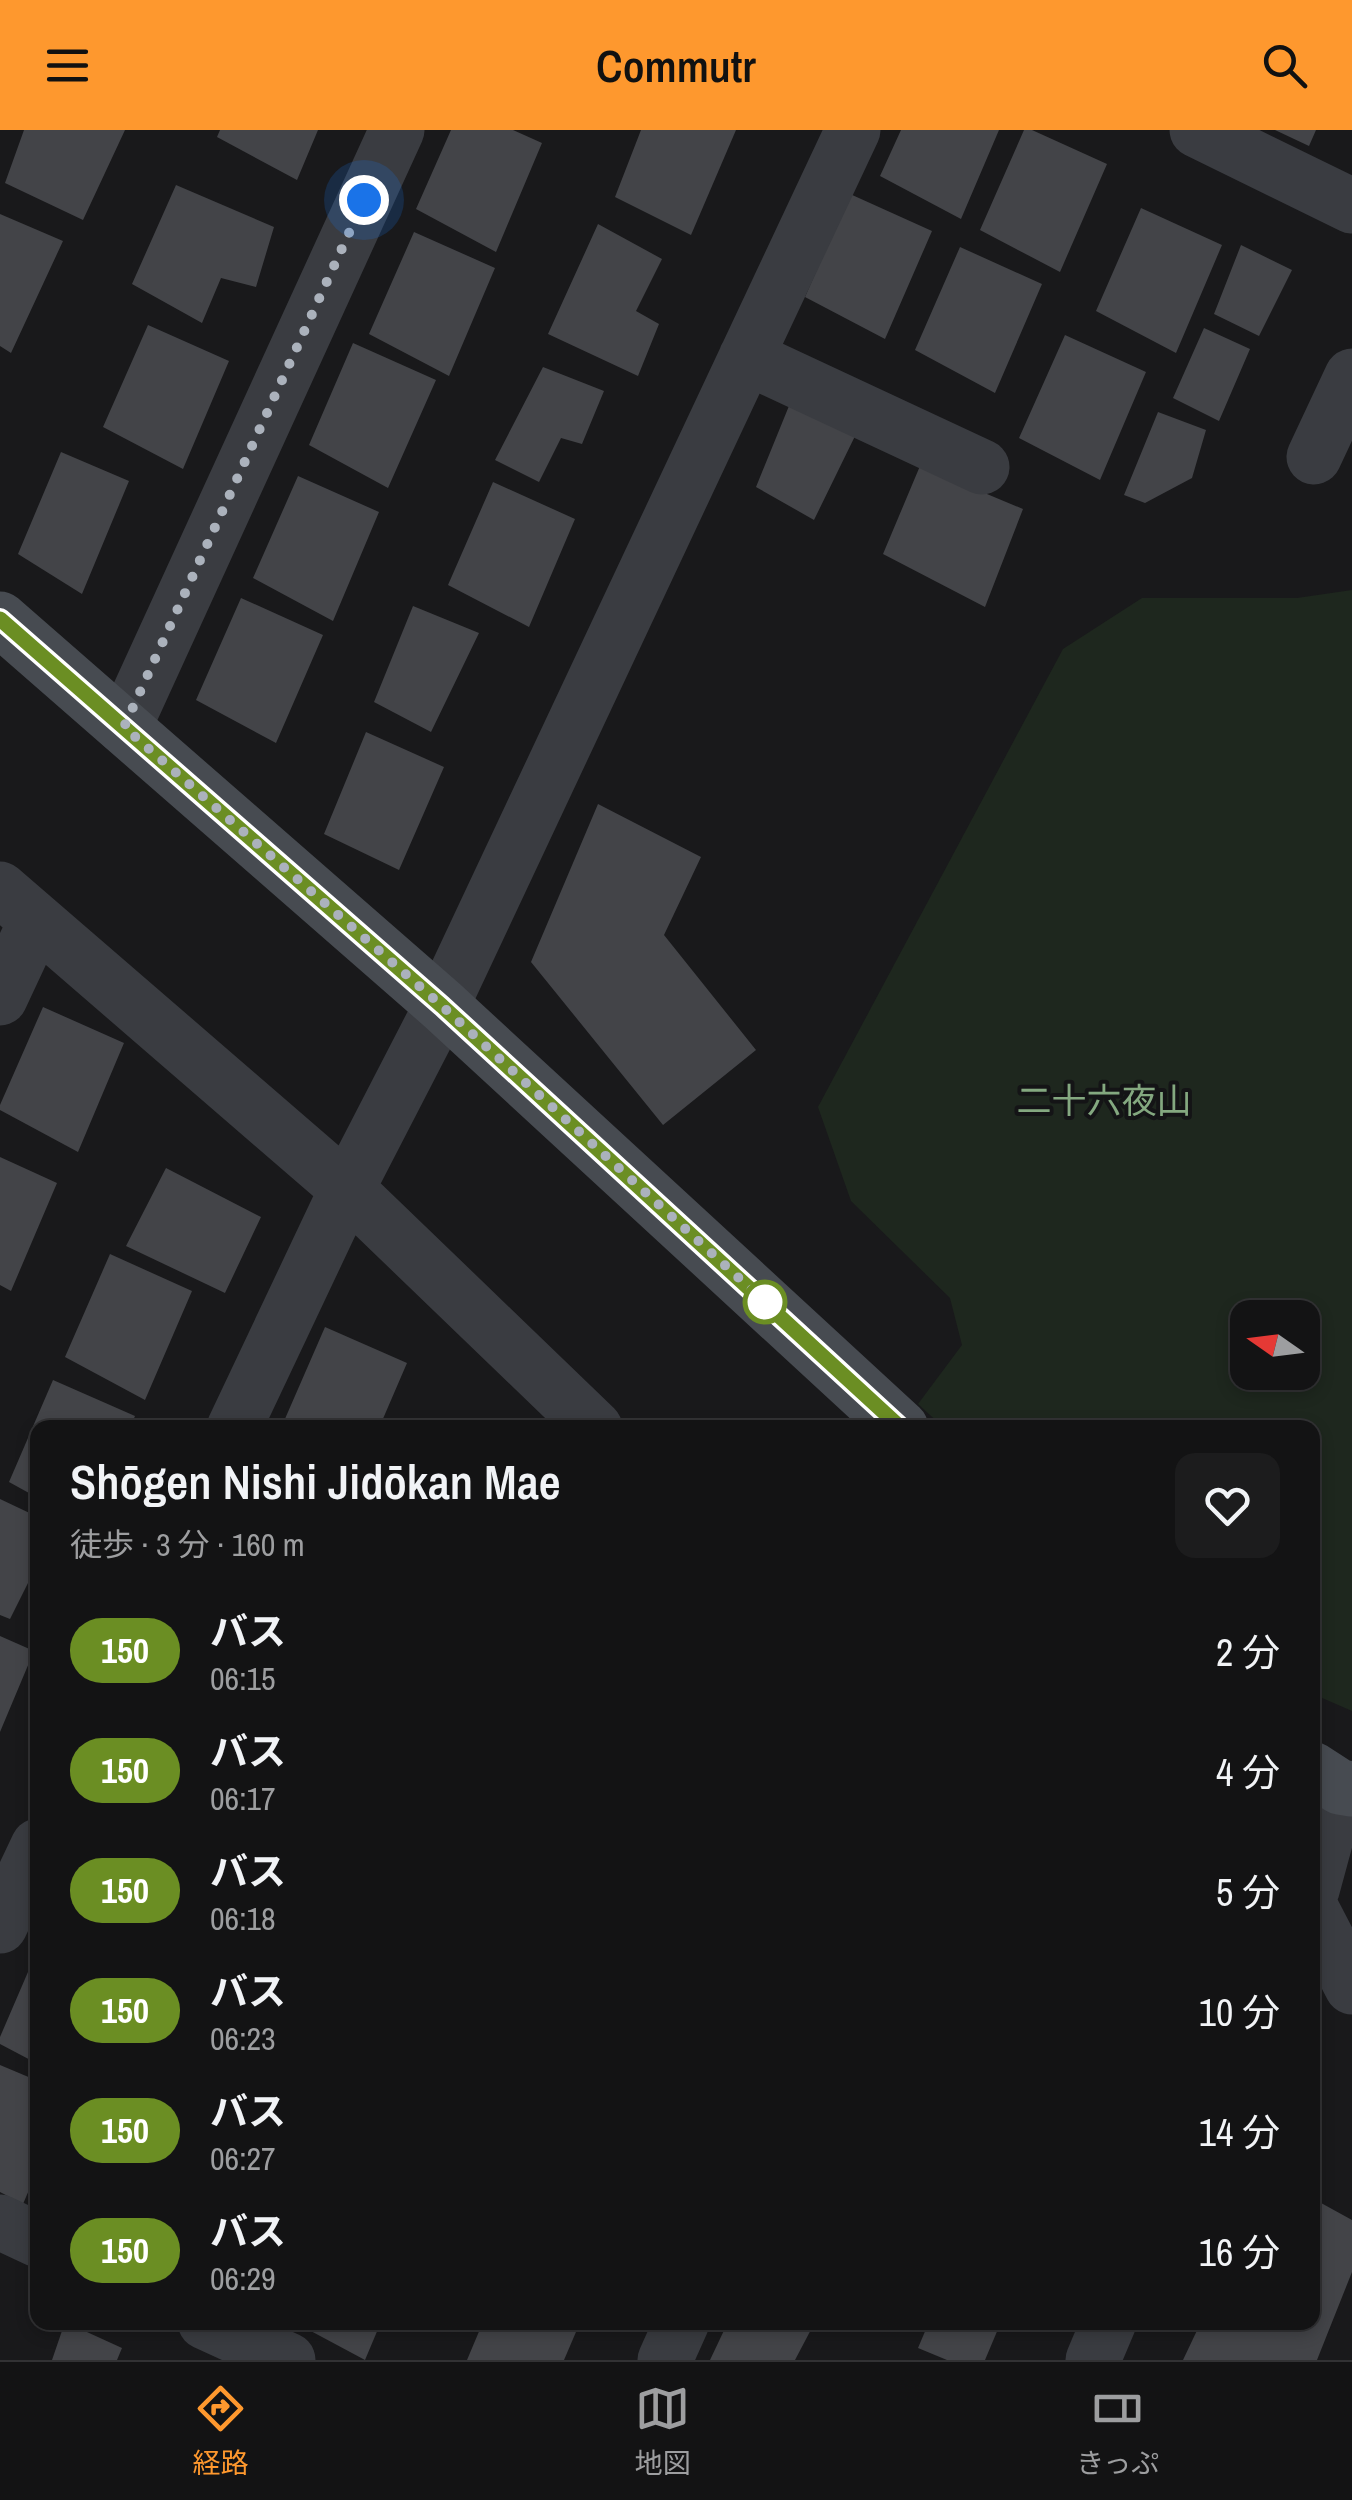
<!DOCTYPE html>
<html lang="ja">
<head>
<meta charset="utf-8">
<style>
	body { margin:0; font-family:"Archivo Narrow","Noto Sans JP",sans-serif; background:#1c1c1d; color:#f1f3f6; height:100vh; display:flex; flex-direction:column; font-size:38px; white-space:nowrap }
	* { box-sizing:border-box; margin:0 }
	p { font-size:32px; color:#9d9ea0 }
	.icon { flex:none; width:55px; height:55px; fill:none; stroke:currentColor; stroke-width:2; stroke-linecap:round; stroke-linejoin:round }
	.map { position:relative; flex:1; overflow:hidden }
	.sheet { position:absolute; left:30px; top:1290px; width:1290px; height:910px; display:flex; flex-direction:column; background:#131314; border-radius:20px; box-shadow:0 5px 15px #0003,0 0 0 2px #323234 }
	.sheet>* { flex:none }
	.badge { padding:0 20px; border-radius:32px; font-size:35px; line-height:65px }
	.needle { width:65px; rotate:284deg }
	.tools { position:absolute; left:1230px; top:1170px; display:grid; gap:20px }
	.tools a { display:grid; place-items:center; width:90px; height:90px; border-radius:20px; background:#131314; box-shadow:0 5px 15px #0003,0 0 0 2px #323234; font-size:50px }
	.you { position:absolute; width:50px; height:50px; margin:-25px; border:8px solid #fff; border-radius:50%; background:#1a73e8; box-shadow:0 0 0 15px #1a73e833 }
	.map>.badge { position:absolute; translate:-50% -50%; box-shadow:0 0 0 5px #fff }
	.round { display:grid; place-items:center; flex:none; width:105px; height:105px; border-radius:20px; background:#1c1c1d }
	.overview { display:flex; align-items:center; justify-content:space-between; height:170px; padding:0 40px }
	h1 { font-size:48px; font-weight:600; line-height:75px }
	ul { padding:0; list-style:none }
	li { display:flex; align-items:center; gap:30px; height:120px; padding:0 40px }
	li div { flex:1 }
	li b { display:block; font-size:38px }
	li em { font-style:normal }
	li .badge { min-width:110px; font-weight:700; text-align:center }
	header { display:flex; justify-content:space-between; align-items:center; height:130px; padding:0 40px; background:#fe982e; color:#111; font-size:45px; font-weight:600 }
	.menu { display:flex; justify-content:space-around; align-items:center; height:140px; border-top:2px solid #323234; background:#131314; font-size:28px; color:#9d9ea0 }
	.menu a { display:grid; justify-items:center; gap:5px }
	.menu .on { color:#fe982e }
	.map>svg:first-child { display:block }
	.green { fill:#1e271e; fill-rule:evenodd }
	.building { fill:#434448 }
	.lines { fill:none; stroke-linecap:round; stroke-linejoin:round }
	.street { stroke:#3a3c41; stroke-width:55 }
	.secondary { stroke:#474b51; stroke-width:55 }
	.line-casing { stroke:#fff; stroke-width:22 }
	.line { stroke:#6b8e23; stroke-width:15 }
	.walk { stroke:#abb2bc; stroke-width:10; stroke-dasharray:0 18 }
	.stop-dot { fill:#fff; stroke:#6b8e23; stroke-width:5 }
	.labels { text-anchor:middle; stroke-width:8; stroke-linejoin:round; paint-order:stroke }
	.park-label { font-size:35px; fill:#84a880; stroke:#141416 }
</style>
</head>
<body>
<header><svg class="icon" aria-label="menu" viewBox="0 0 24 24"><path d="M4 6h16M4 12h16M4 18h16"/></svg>Commutr<svg class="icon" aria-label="search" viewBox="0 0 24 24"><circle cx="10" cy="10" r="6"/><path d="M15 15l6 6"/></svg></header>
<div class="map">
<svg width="1352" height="2230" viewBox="0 0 1352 2230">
	<rect width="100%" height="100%" fill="#19191b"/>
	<!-- green -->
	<path class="green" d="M1352 460V1581L1313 1564 1312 1298 943 1297 918 1274 962 1215 950 1168 851 1071 818 977 1063 519 1142 468H1297ZM1248 1188H1302V1242H1248Z"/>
	<!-- building -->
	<path class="building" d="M24 0H125L83 90 5 53Z
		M220 0H318L297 50 217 7Z
		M451 0H513L542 13 496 122 416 79Z
		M641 0H736L691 105 615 67Z
		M901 0H999L961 89 880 46Z
		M1024 0H1032L1107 34 1060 142 980 100Z
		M1275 0H1316L1309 16Z
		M176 55 274 97 256 157 221 148 202 193 132 154Z
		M850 64 932 101 885 209 805 167Z
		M1141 78 1222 115 1176 223 1096 181Z
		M0 84 63 111 11 223 0 216Z
		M598 94 662 129 636 181 659 194 638 246 548 204Z
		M414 102 495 138 449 246 369 204Z
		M1241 115 1292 140 1259 206 1214 184Z
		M960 117 1042 154 995 263 915 220Z
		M148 195 229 231 183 339 103 297Z
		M1204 198 1250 219 1219 291 1173 268Z
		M1065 205 1146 242 1100 350 1019 308Z
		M353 213 436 250 388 358 309 315Z
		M543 237 604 261 582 314 561 308 539 352 495 330Z
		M791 271 857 302 814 390 756 357Z
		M1158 282 1206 300 1192 348 1145 373 1124 365Z
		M61 322 129 351 82 464 18 424Z
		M920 336 1023 379 985 477 883 424Z
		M298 346 379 382 333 491 253 448Z
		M493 352 575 389 529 497 448 455Z
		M241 468 323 505 276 613 196 570Z
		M413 476 479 503 431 602 374 572Z
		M366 602 444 637 399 740 324 704Z
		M598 674 701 727 664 805 756 920 663 995 531 832Z
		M43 877 124 913 78 1022 0 980V975Z
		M0 1027 57 1053 11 1161 0 1155Z
		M166 1038 261 1087 225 1163 126 1116Z
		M110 1124 192 1161 145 1270 65 1227Z
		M325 1197 407 1233 379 1298H281Z
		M53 1250 135 1286 130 1298H38V1368L9 1352Z
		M0 1369 38 1387V1433L10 1489 0 1485Z
		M0 1506 34 1521 0 1602Z
		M34 1828 38 1829V1934L0 1914V1907Z
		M0 1935 38 1951V2039L23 2074 0 2062Z
		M1312 2068 1352 2090V2142L1317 2230H1183L1201 2192H1312Z
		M65 2192 122 2218 117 2230H52Z
		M294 2192H381L365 2230Z
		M483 2192H555L576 2202 564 2230H467Z
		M728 2192H815L795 2230H710Z
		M929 2192H1001L985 2230H947L918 2218Z"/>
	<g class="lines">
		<!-- street -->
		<path class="street" d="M1197 0 1352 76
			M746 227 982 337
			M1314 327 1352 246
			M124 597 397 0
			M0 759 347 1059 595 1298
			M0 868 36 791
			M234 1298 347 1059 442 875 853 0
			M1312 1760 1340 1657
			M1312 1780 1352 1857
			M0 1796 38 1716
			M0 2092 38 2110
			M205 2192 288 2230
			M665 2230 682 2192
			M1093 2230 1109 2192"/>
		<!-- secondary -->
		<path class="secondary" d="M0 489 442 875 901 1298
			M1312 1639 1340 1657 1352 1659"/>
	</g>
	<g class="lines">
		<defs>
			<path id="line" d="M0 489 442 876 901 1298"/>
		</defs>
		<!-- line casing -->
		<use href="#line" class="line-casing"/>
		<!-- line -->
		<use href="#line" class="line"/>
		<!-- walk -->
		<path class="walk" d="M364 70 124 597 442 876 765 1172"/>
	</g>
	<!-- markers -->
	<circle class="stop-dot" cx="765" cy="1172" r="20"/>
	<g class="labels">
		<!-- park labels -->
		<g class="park-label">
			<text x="1104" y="983">二十六夜山</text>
		</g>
	</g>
</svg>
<div class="tools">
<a><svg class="needle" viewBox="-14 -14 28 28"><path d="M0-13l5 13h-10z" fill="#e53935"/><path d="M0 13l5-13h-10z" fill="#9d9ea0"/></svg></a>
</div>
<div class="you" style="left:364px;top:70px"></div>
<section class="sheet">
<div class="overview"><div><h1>Shōgen Nishi Jidōkan Mae</h1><p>徒歩 · 3 分 · 160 m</p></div><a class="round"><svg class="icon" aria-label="heart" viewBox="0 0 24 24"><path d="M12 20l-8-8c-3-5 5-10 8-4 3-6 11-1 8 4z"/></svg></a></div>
<ul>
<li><span class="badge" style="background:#6b8e23;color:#fff">150</span><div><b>バス</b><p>06:15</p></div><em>2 分</em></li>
<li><span class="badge" style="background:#6b8e23;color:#fff">150</span><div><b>バス</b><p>06:17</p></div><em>4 分</em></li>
<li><span class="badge" style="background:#6b8e23;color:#fff">150</span><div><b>バス</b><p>06:18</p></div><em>5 分</em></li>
<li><span class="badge" style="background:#6b8e23;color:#fff">150</span><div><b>バス</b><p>06:23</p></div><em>10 分</em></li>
<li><span class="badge" style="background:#6b8e23;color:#fff">150</span><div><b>バス</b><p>06:27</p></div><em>14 分</em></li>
<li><span class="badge" style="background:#6b8e23;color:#fff">150</span><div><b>バス</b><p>06:29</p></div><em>16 分</em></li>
</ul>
</section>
</div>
<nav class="menu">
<a class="on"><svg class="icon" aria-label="directions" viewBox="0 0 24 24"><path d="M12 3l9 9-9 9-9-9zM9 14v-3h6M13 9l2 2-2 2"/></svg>経路</a>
<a><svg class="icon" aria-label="map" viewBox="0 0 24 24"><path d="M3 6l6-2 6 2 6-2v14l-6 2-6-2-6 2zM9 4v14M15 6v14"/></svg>地図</a>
<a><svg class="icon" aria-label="tickets" viewBox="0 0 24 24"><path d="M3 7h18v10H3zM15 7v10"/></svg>きっぷ</a>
</nav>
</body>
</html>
